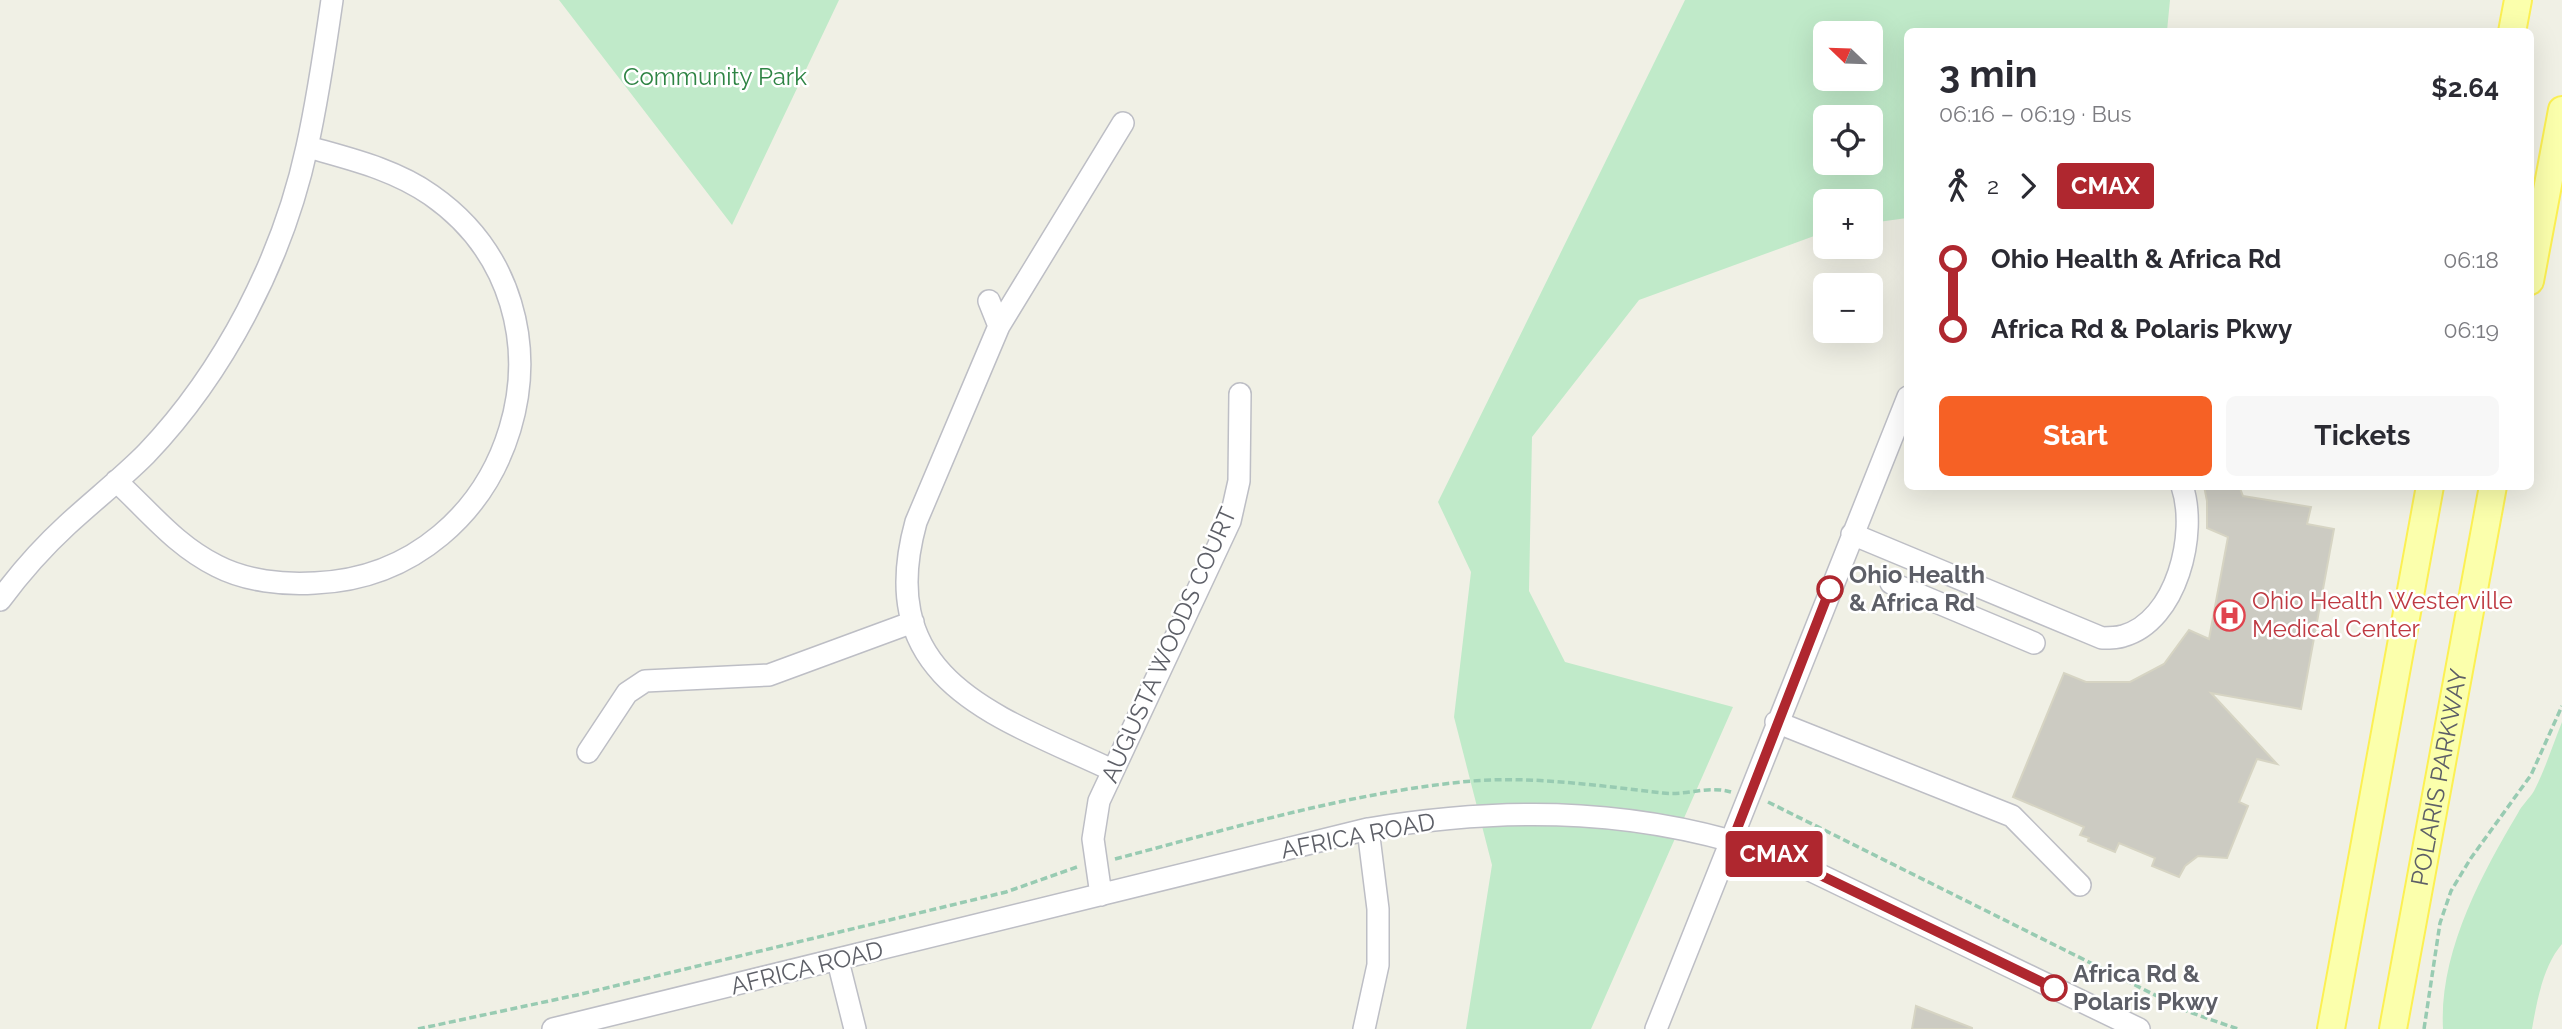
<!DOCTYPE html>
<html lang="en">
<head>
<meta charset="utf-8">
<style>
	body { margin:0; font-family:Raleway,sans-serif; background:#f7f7f7; color:#2b2b33; height:100vh; display:flex; flex-direction:column; font-size:26px; white-space:nowrap }
	* { box-sizing:border-box; margin:0 }
	p { font-size:23px; color:#7c7c81 }
	.icon { flex:none; width:38px; height:38px; fill:none; stroke:currentColor; stroke-width:2; stroke-linecap:round; stroke-linejoin:round }
	.map { position:relative; flex:1; overflow:hidden }
	.side { position:absolute; left:1904px; top:28px; width:630px; height:462px; display:flex; flex-direction:column; background:#fff; border-radius:10px; box-shadow:0 7px 28px #0002 }
	.side>* { flex:none }
	.badge { padding:0 14px; border-radius:5px; font-size:24px; line-height:46px }
	.needle { width:46px; rotate:293deg }
	.controls { position:absolute; left:1813px; top:21px; display:grid; gap:14px }
	.controls a { display:grid; place-items:center; width:70px; height:70px; border-radius:10px; background:#fff; box-shadow:0 7px 28px #0002; font-size:35px }
	.map>.badge { position:absolute; translate:-50% -50%; box-shadow:0 0 0 4px #fff }
	.legs { display:flex; align-items:center; gap:10px; height:77px; padding:0 35px; font-size:23px }
	.legs p { margin-inline-start:auto }
	.overview { display:flex; align-items:center; justify-content:space-between; height:119px; padding:0 35px }
	h1 { font-size:38px; font-weight:700; line-height:52px }
	.button { display:flex; gap:14px; margin-top:auto; padding:14px 35px }
	.button a { flex:1; height:80px; border-radius:10px; background:#f66125; color:#fff; font-size:28px; font-weight:700; line-height:80px; text-align:center }
	.button a+a { background:#f7f7f7; color:#2b2b33 }
	ul { padding:0 35px; list-style:none }
	li { display:flex; align-items:center; gap:24px; height:70px; font-size:26px }
	li i { display:grid; place-items:center; width:10px; height:100%; margin:0 9px; background:currentColor }
	li i::after { content:''; width:18px; height:18px; margin:-9px; border:5px solid; border-radius:50%; background:#fff }
	li p { margin-inline-start:auto }
	li:first-child i { background:linear-gradient(#0000 50%,currentColor 0) }
	li:last-child i { background:linear-gradient(currentColor 50%,#0000 0) }
	.map>svg:first-child { display:block }
	.green { fill:#c0eac9; fill-rule:evenodd }
	.building { fill:#cccbc2; stroke:#d6d4c3; stroke-width:2 }
	.lines { fill:none; stroke-linecap:round; stroke-linejoin:round }
	.minor-casing { stroke:#bdbec5; stroke-width:24 }
	.major-casing { stroke:#fcf053; stroke-width:30 }
	.path { stroke:#98cbb2; stroke-width:3.5; stroke-dasharray:7 3.5; stroke-linecap:butt }
	.minor { stroke:#fff; stroke-width:21 }
	.major { stroke:#fbffac; stroke-width:26 }
	.line-1-casing { stroke:#fff; stroke-width:16 }
	.line-1 { stroke:#af272f; stroke-width:10 }
	.stop-1-dot { fill:#fff; stroke:#af272f; stroke-width:3.5 }
	.labels { text-anchor:middle; stroke-width:5; stroke-linejoin:round; paint-order:stroke }
	.park-label { font-size:24px; fill:#2e8444; stroke:#fff }
	.stop-label { font-size:24px; font-weight:bold; fill:#5d5f67; stroke:#fff; text-anchor:start }
	.health-label { font-size:24px; fill:#be3a42; stroke:#fff; text-anchor:start }
	.street-label { font-size:24px; fill:#5d5f67; stroke:#fff }
</style>
</head>
<body>
<div class="map">
<svg width="2562" height="1029" viewBox="0 0 2562 1029">
	<rect width="100%" height="100%" fill="#f0f0e5"/>
	<!-- green -->
	<path class="green" d="M559 0H839L732 225Z
		M1685 0H2170L2167 31 1908 32 1907 218 1871 223V201H1825V232L1639 300 1532 437 1529 591 1565 662 1733 707 1591 1029H1466L1492 865 1454 717 1471 572 1438 502ZM1825 33H1871V79H1825ZM1825 117H1871V163H1825Z
		M2562 722V944C2543 966 2537 1001 2532 1029H2443C2439 953 2480 877 2518 813 2522 805 2529 799 2534 791 2545 770 2553 744 2562 722Z"/>
	<!-- building -->
	<path class="building" d="M2204 486H2239L2243 496 2311 507 2307 524 2334 529 2301 709 2211 693 2277 764 2257 759 2239 802 2248 806 2227 858 2198 856 2185 866 2179 877 2152 866 2155 858 2119 843 2115 852 2088 841 2089 838 2080 835 2084 827 2013 797 2064 673 2086 682H2130L2164 664 2189 630 2209 639 2228 537 2207 528V501Z
		M1916 1006 1972 1028V1029H1912Z"/>
	<g class="lines">
		<defs>
			<path id="minor" d="M989 301 999 326 916 522C872 681 997 716 1112 770
				M999 326 1123 123
				M116 481C150 512 175 545 217 566 246 581 283 585 315 583 515 575 596 310 431 195 394 169 350 159 308 147
				M1852 534 2102 638C2108 638 2117 638 2123 636 2177 621 2198 533 2182 486
				M1891 583 2034 643
				M0 600C20 573 42 548 67 525 93 501 121 479 146 454 225 371 283 258 307 147 318 98 325 49 332 0
				M1776 722 2012 816 2080 885
				M588 752 627 693 645 681 769 675 913 622
				M1101 895 1093 839 1099 801 1230 521 1239 481 1240 394
				M838 961 855 1029
				M553 1029 1368 829C1513 805 1649 808 1787 859L2139 1029
				M1364 1029 1378 965V909L1368 829
				M1656 1029 1908 397"/>
			<g id="major">
				<path d="M2512 32 2518 0"/>
				<path d="M2530 281 2562 110"/>
				<path d="M2331 1029 2430 486"/>
				<path id="s1" d="M2393 1029 2493 486"/>
			</g>
		</defs>
		<!-- minor casing -->
		<use href="#minor" class="minor-casing"/>
		<!-- major casing -->
		<use href="#major" class="major-casing"/>
		<!-- path -->
		<path class="path" d="M1768 802 2189 1012 2238 1029
			M1115 859C1233 828 1351 792 1472 781 1535 776 1601 786 1663 793 1686 796 1708 785 1731 792
			M418 1029 577 995 1006 892 1077 867
			M2424 1029 2440 923 2451 891 2471 858 2531 775 2562 706"/>
		<!-- minor -->
		<use href="#minor" class="minor"/>
		<!-- major -->
		<use href="#major" class="major"/>
	</g>
	<g class="lines">
		<defs>
			<path id="line-1" d="M1830 589 1733 839 1787 859 2054 988"/>
		</defs>
		<!-- line-1 casing -->
		<use href="#line-1" class="line-1-casing"/>
		<!-- line-1 -->
		<use href="#line-1" class="line-1"/>
	</g>
	<!-- icons -->
	<defs>
		<symbol id="hospital-ring" viewBox="-11 -11 22 22"><circle r="9.5" fill="#fff" stroke="#e0444e" stroke-width="1.5"/><path d="M-5-5h3v3.5h4V-5h3V5h-3V1.5h-4V5h-3Z" fill="#e0444e"/></symbol>
	</defs>
	<g fill-rule="evenodd">
		<use href="#hospital-ring" x="2212" y="598" width="35" height="35"/>
	</g>
	<!-- markers -->
	<g class="stop-1-dot">
		<circle cx="1830" cy="589" r="12"/>
		<circle cx="2054" cy="988" r="12"/>
	</g>
	<g class="labels">
		<!-- park labels -->
		<g class="park-label">
			<text x="715" y="85">Community Park</text>
		</g>
		<!-- stop labels -->
		<g class="stop-label">
			<text x="1849" y="583">Ohio Health<tspan x="1849" dy="28">&amp; Africa Rd</tspan></text>
			<text x="2073" y="982">Africa Rd &amp;<tspan x="2073" dy="28">Polaris Pkwy</tspan></text>
		</g>
		<!-- health labels -->
		<g class="health-label">
			<text x="2252" y="609">Ohio Health Westerville<tspan x="2252" dy="28">Medical Center</tspan></text>
		</g>
		<!-- street labels -->
		<g class="street-label">
			<text transform="translate(1169 645) rotate(-66)" y="8">AUGUSTA WOODS COURT</text>
			<text dy="8" stroke="none"><textPath href="#s1" startOffset="256">POLARIS PARKWAY</textPath></text>
			<text transform="translate(1358 836) rotate(-11)" y="8">AFRICA ROAD</text>
			<text transform="translate(807 968) rotate(-14)" y="8">AFRICA ROAD</text>
		</g>
	</g>
</svg>
<div class="controls">
<a><svg class="needle" viewBox="-14 -14 28 28"><path d="M0-13l5 13h-10z" fill="#e53935"/><path d="M0 13l5-13h-10z" fill="#7c7c81"/></svg></a>
<a><svg class="icon" aria-label="locate" viewBox="0 0 24 24"><circle cx="12" cy="12" r="6"/><path d="M12 2v4M12 18v4M2 12h4M18 12h4"/></svg></a>
<a>+</a>
<a>−</a>
</div>
<b class="badge" style="left:1774px;top:854px;background:#af272f;color:#fff">CMAX</b>
<section class="side">
<div class="overview"><div><h1>3 min</h1><p>06:16 – 06:19 · Bus</p></div><b>$2.64</b></div>
<div class="legs"><svg class="icon" aria-label="walk" viewBox="0 0 24 24"><circle cx="13" cy="4" r="2"/><path d="M13 8l-2 6 4 7M11 14l-3 7M7 12l3-4h3l4 4"/></svg>2<svg class="icon" aria-label="forward" viewBox="0 0 24 24"><path d="M9 5l7 7-7 7"/></svg><b class="badge" style="background:#af272f;color:#fff">CMAX</b></div>
<ul>
<li><i style="color:#af272f"></i><b>Ohio Health &amp; Africa Rd</b><p>06:18</p></li>
<li><i style="color:#af272f"></i><b>Africa Rd &amp; Polaris Pkwy</b><p>06:19</p></li>
</ul>
<div class="button"><a>Start</a><a>Tickets</a></div>
</section>
</div>
</body>
</html>
